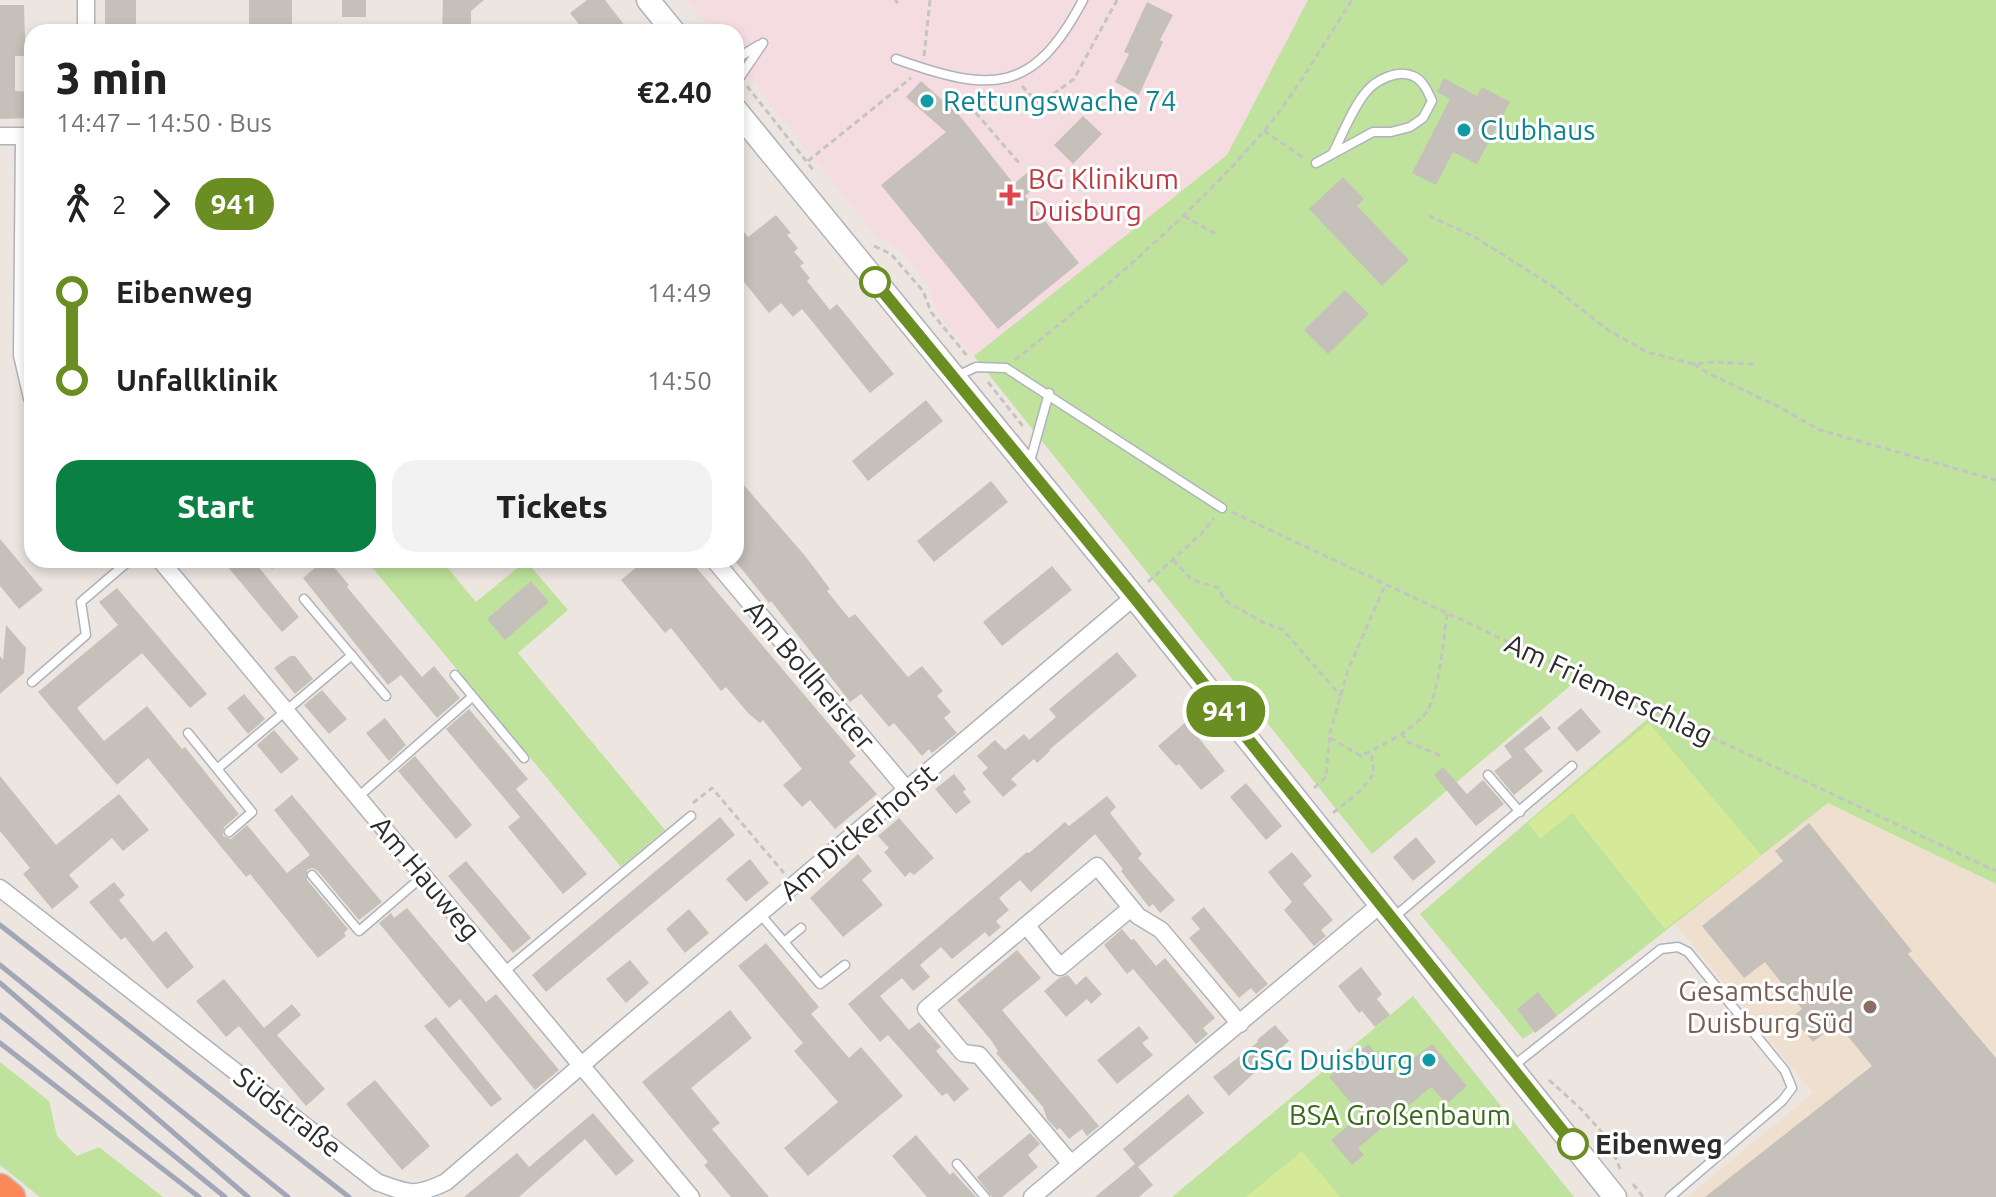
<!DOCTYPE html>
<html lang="en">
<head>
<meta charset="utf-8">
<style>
	body { margin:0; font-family:Ubuntu,sans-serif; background:#f2f2f2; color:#222; height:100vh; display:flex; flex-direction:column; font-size:30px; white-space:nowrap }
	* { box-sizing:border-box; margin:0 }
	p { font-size:26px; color:#767676 }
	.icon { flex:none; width:44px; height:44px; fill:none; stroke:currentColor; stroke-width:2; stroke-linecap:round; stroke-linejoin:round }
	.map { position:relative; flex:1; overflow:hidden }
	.sheet { position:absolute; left:24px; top:24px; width:720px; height:544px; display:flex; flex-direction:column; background:#fff; border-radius:24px; box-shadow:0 4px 12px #0003 }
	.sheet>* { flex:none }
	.badge { padding:0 16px; border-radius:26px; font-size:28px; line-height:52px }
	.map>.badge { position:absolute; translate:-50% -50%; box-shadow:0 0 0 4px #fff }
	.legs { display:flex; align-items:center; gap:12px; height:88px; padding:0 32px; font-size:26px }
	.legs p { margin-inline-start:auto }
	.overview { display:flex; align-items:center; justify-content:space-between; height:136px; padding:0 32px }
	h1 { font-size:44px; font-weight:800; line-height:60px }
	.button { display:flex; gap:16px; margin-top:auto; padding:16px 32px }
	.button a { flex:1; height:92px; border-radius:24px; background:#0b8043; color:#fff; font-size:32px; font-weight:800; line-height:92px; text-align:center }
	.button a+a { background:#f2f2f2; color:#222 }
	ul { padding:0 32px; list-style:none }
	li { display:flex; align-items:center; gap:28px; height:88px; font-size:30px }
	li i { display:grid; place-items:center; width:12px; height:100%; margin:0 10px; background:currentColor }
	li i::after { content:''; width:20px; height:20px; margin:-10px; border:6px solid; border-radius:50%; background:#fff }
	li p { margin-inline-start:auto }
	li:first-child i { background:linear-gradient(#0000 50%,currentColor 0) }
	li:last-child i { background:linear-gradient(currentColor 50%,#0000 0) }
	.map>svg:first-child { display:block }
	.education { fill:#efdfce }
	.medical { fill:#f4dce1 }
	.green { fill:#bfe39c }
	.pitch { fill:#d4ea98 }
	.building { fill:#c6c0ba }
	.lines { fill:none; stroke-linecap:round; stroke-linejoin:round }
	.lane-casing { stroke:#afb3bc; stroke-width:11 }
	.street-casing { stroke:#afb3bc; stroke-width:19 }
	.secondary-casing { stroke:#afb3bc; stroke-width:25 }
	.highway-casing { stroke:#c4c4c4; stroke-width:31 }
	.path { stroke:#c4c4c4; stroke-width:3; stroke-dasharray:6 4; stroke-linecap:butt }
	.lane { stroke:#fff; stroke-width:8 }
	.street { stroke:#fff; stroke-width:16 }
	.secondary { stroke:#fff; stroke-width:22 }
	.highway { stroke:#fd885a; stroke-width:28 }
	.rail { stroke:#a1a7b6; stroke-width:5 }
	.line-1-casing { stroke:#fff; stroke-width:18 }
	.line-1 { stroke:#6b8e23; stroke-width:12 }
	.culture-dot { fill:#0f9aa8; stroke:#fff; stroke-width:3 }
	.health-dot { fill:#e0444e; stroke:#fff; stroke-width:3 }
	.stop-1-dot { fill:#fff; stroke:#6b8e23; stroke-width:4 }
	.education-dot { fill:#8d6e63; stroke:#fff; stroke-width:3 }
	.labels { text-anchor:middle; stroke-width:6; stroke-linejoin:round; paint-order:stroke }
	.culture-label { font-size:28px; fill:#0d838f; stroke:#fff; text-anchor:start }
	.health-label { font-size:28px; fill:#be3a42; stroke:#fff; text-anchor:start }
	.street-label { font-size:28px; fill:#2c2c2c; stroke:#fff }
	.education-label { font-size:28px; fill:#785e54; stroke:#fff; text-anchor:end }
	.park-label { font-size:28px; fill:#376a1b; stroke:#fff }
	.stop-label { font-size:28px; font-weight:bold; fill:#2c2c2c; stroke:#fff; text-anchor:start }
</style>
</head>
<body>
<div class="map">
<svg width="1996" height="1197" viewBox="0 0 1996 1197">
	<rect width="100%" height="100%" fill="#ede5df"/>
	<!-- education -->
	<path class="education" d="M1829 803 1996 884V1197H1687L1813 1093 1674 922Z"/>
	<!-- medical -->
	<path class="medical" d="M687 0H1308L1227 155 974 356 938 314 927 284 902 251 875 235 736 61V32H713Z"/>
	<!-- green -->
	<path class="green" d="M1308 0H1996V884L1828 803 1557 1016 1523 1039 1420 914 1652 715 1577 680 1372 854 974 356 1227 155Z
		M366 560H441L476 602 526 561 568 610 518 653 665 830 621 867Z
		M1413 996 1574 1197H1172Z
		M0 1062 49 1101 57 1136 77 1156 99 1147 163 1197H40L0 1165Z"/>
	<!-- pitch -->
	<path class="pitch" d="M1649 723 1761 855 1665 929 1572 813 1540 839 1528 823Z
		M1302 1151 1340 1197H1246Z"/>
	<!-- building -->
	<path class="building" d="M105 0H136V32H105Z
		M249 0H292V32H249Z
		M342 0H366V17H342Z
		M443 0H484L471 11V32H442Z
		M587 0H605L625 26 617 32H585L570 13Z
		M1147 2 1173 15 1160 40 1163 42 1139 95 1115 82 1129 54 1124 52Z
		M0 5H24L25 40H32V56H15V91L32 92V118L0 119Z
		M1444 78 1477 96 1482 87 1510 102 1477 164 1453 152 1436 185 1412 173 1450 99 1437 92Z
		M921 81 959 115 1014 184 1030 170 1041 182 1025 196 1079 263 998 329 881 185 946 132 906 97Z
		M1083 116 1102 134 1073 164 1054 145Z
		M1343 177 1364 199 1357 206 1409 260 1382 286 1309 209Z
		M776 215 791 233 787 235 798 248 794 252 804 263 800 266 810 278 807 281 830 310 837 304 894 374 870 393 802 309 793 317 781 303 769 313 736 272V222L748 237Z
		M1345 290 1369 314 1328 354 1304 330Z
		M926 400 943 421 868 481 852 461Z
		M736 476 806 557 830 589 827 591 849 618 855 614 908 677 922 666 943 691 937 696 951 712 944 718 957 733 932 753 929 749 922 756 894 723 889 727 861 694 850 702 771 601 769 603 736 562Z
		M991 481 1008 502 934 562 917 541Z
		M0 539 43 590 19 609 0 586Z
		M235 560H253L299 617 282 632 227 566Z
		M324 560H328L349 585 347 587 422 677 434 666 460 698 437 718 401 675 388 685 303 578Z
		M645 560H690L856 756 849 762 877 794 835 829 810 800 802 807 783 785 802 769 763 720 760 723 749 714 726 687 721 691 671 628 665 633 621 580Z
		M1052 566 1072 590 1002 646 983 622Z
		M531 581 549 602 505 640 487 619Z
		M117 588 207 694 190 708 142 653 77 708 104 741 147 706 182 749 185 747 239 814 224 827 223 836 231 839 247 825 287 873 310 855 274 810 292 795 382 902 359 920 317 870 312 868 307 870V880L348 929 344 933 346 936 318 958 250 874 246 877 148 758 117 785 38 692 118 625 99 602Z
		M6 625 26 648 24 673 0 694V656L3 660Z
		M1117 652 1137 676 1049 750 1050 751 1037 763 1034 759 1011 779 1017 785 1003 797 982 773 988 768 977 756 995 740 1005 750 1024 734 1029 740 1056 717 1049 709Z
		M290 656H295L313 679 295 694 274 668Z
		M322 690 347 719 329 734 304 705Z
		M244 694 265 719 248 734 227 708Z
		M1581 708 1601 732 1577 752 1557 728Z
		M469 709 528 779 516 789 587 874 563 894 508 827 520 817 446 729Z
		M1541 716 1551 728 1524 749 1543 771 1514 795 1494 771 1512 757 1504 746Z
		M385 718 406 745 389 761 366 733Z
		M1186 722 1225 771 1201 790 1179 764 1176 766 1158 746Z
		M274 730 299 759 281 774 257 745Z
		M415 756 472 825 456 839 398 771Z
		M1443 767 1467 794 1483 780 1504 804 1476 826 1434 775Z
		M954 774 966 789 963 792 971 802 956 814 935 789Z
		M0 776 56 845 119 794 149 830 123 851 112 838 69 875 79 887 52 909 23 874 30 868 0 831Z
		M1246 783 1282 826 1266 840 1230 797Z
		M1107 796 1116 807 1110 813 1142 854 1138 858 1175 900 1160 913 1153 904 1149 907 1121 871 1123 869 1095 834 1031 892 1020 880 999 898 1009 910 996 921 1001 927 989 937 985 932 952 959 941 947 920 965 930 977 913 991 902 978 880 996 909 1030 919 1022 941 1047 936 1051 969 1089 954 1102 947 1093 942 1096 888 1035 880 1042 848 1004 1027 852 1029 853 1065 822 1069 826Z
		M720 817 735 835 546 992 532 975Z
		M899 818 934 858 914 875 910 872 905 877 884 852 889 848 878 836Z
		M1809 823 1912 951 1908 954 1996 1058V1197H1705L1872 1066 1837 1023 1813 1042 1792 1017 1802 1009 1765 962 1744 978 1702 926 1783 861 1775 851Z
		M1416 837 1436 862 1413 881 1393 857Z
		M1292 852 1312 876 1303 884 1333 920 1321 930 1326 936 1314 946 1284 910 1292 902 1268 872Z
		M858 854 872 871 862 880 883 905 843 937 810 898Z
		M750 859 769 883 746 902 726 879Z
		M466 861 531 938 513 953 448 876Z
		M114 882 125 895 119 900 153 942 166 931 194 967 167 989 125 937 121 940 89 902Z
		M1204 907 1268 984 1256 994 1251 988 1239 998 1189 938 1200 929 1191 918Z
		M407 908 486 1002 496 994 559 1070 535 1090 460 999 449 1008 379 923 391 913 394 918Z
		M689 909 709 933 685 953 666 929Z
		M1122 929 1131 940 1134 939 1156 966 1165 958 1215 1018 1203 1028 1208 1034 1196 1044 1133 969 1127 974 1104 945Z
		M766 943 819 1007 811 1014 849 1058 861 1047 903 1096 808 1176 784 1148 838 1102 794 1051 803 1043 738 966Z
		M1017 950 1041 978 1002 1010 1099 1126 1087 1136 1082 1129 1069 1139 1060 1128 1057 1130 1047 1119 1043 1107 996 1053 998 1051 991 1040 957 1000Z
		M630 960 649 983 626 1003 606 979Z
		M1361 967 1382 994 1377 999 1390 1015 1375 1027 1362 1011 1359 1013 1338 986Z
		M1068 975 1076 985 1086 976 1102 994 1091 1004 1087 999 1066 1017 1044 991 1059 978Z
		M224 979 264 1028 292 1004 301 1015 277 1035 325 1089 306 1106 239 1026 226 1037 196 1001Z
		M1538 992 1557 1016 1535 1033 1517 1009Z
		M730 1010 752 1038 691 1088 720 1123 712 1129 769 1197H731L704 1165 708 1162 642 1082Z
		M436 1017 502 1099 491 1107 424 1026Z
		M1275 1025 1289 1041 1229 1096 1213 1077 1258 1042 1257 1040Z
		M1139 1026 1149 1038 1142 1043 1153 1055 1117 1084 1097 1060Z
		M1368 1044 1393 1074 1432 1044 1467 1086 1447 1104 1431 1087 1358 1148 1364 1155 1352 1165 1331 1140 1361 1115 1329 1077Z
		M375 1080 430 1146 402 1170 346 1104Z
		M1188 1094 1204 1113 1138 1167 1153 1185 1139 1197H1095L1135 1164 1123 1149Z
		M593 1113 634 1161 616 1176 585 1139 519 1197H464L517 1153 529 1167Z
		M1030 1133 1040 1144 1028 1155 1038 1167 1002 1197H992L977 1177Z
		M916 1135 950 1175 953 1172 976 1197H927L892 1156Z"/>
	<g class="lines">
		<defs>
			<path id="lane" d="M736 59 759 45
				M896 59C991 93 1033 95 1083 0
				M736 83 763 43
				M1316 163 1373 132H1391L1410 127 1423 118 1432 101C1428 92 1423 80 1413 76 1398 69 1376 80 1367 91 1354 105 1342 135 1333 153
				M955 377 976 367 1006 368 1222 508
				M1029 465 1049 393
				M270 560 272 563
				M304 599 386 696
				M455 675 524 758
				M32 682 86 635 81 602 130 560
				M188 733 252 812 229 832
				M217 769 352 655
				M1488 775 1520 812
				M358 797 472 697
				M312 875 359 931 423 876
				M760 914 820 984 845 965
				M1393 918 1572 766
				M784 942 801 928
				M505 971 691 816
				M1512 1067 1661 949 1678 947 1688 952 1785 1071 1792 1088 1782 1101 1670 1197
				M957 1164 985 1197"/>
			<path id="street" d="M86 32V0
				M0 136H32
				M24 136 22 355 32 398
				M160 560 691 1197
				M714 560 907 790
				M0 888 377 1182C409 1194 415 1197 446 1182L613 1038 1134 597
				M1026 925 1060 967 1131 908
				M1071 1164 979 1055 963 1053 926 1009 1097 866 1138 916 1161 930 1240 1024
				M1032 1197 1381 904"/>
			<path id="secondary" d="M648 0 674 32
				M736 110 1134 597 1615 1197"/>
			<path id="highway" d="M0 1188 11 1197"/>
		</defs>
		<!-- lane casing -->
		<use href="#lane" class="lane-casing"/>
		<!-- street casing -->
		<use href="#street" class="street-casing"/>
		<!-- secondary casing -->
		<use href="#secondary" class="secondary-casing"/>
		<!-- highway casing -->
		<use href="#highway" class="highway-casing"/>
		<!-- path -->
		<path class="path" d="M895 0 898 3
			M924 56 930 0
			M747 86 814 171
			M1022 86 1037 102 1049 97 1074 79 1117 0
			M956 90 1020 164
			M1264 131 1304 158
			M808 161 911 78
			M1184 216 1219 236
			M1429 216 1473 236 1551 285 1608 330 1647 352 1694 364 1713 362 1755 364
			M874 246 891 254 923 291 931 312 968 357
			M1015 360C1103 290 1189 218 1263 132 1297 92 1323 44 1352 0
			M1694 364 1708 373 1779 407 1820 430 1996 480
			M988 382 1025 429
			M1232 512 1996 871
			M1173 560 1192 580 1219 588 1224 600 1264 623 1282 629 1341 696
			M1148 582 1202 533 1214 518
			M1402 733 1406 741 1441 756
			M1330 738 1361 756C1382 745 1410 732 1425 714 1439 697 1444 637 1447 614
			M1314 788 1326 777 1330 733 1348 670 1385 585
			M693 803 712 788 784 873
			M1333 813 1361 790 1374 774 1371 751
			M1549 1080 1581 1109 1608 1139 1620 1169
			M1633 1184 1643 1197"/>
		<!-- lane -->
		<use href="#lane" class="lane"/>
		<!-- street -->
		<use href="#street" class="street"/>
		<!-- secondary -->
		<use href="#secondary" class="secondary"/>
		<!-- highway -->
		<use href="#highway" class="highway"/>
		<!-- rail -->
		<path class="rail" d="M0 925 349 1197
			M0 965 288 1197
			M0 983 248 1197
			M0 1015 225 1197
			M0 1043 199 1197"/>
	</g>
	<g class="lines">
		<defs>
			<path id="line-1" d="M875 282 1134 597 1573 1144"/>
		</defs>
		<!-- line-1 casing -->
		<use href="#line-1" class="line-1-casing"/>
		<!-- line-1 -->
		<use href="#line-1" class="line-1"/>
	</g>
	<!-- markers -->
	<g class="culture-dot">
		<circle cx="927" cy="101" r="8"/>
		<circle cx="1464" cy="130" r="8"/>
		<circle cx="1429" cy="1060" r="8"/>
	</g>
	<path class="health-dot" d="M1006 183h8v8h8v8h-8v8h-8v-8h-8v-8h8z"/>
	<g class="stop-1-dot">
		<circle cx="875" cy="282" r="14"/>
		<circle cx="1573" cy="1144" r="14"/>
	</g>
	<circle class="education-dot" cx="1870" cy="1007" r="8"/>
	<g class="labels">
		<!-- culture labels -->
		<g class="culture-label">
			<text x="943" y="111">Rettungswache 74</text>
			<text x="1480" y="140">Clubhaus</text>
			<text x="1413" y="1070" text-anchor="end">GSG Duisburg</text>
		</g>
		<!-- health labels -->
		<g class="health-label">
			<text x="1028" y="189">BG Klinikum<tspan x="1028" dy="32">Duisburg</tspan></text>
		</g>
		<!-- street labels -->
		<g class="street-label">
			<text transform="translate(810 675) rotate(50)" y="10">Am Bollheister</text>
			<text transform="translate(1609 689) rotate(25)" y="10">Am Friemerschlag</text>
			<text transform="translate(858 832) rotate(-40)" y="10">Am Dickerhorst</text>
			<text transform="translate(426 878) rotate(50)" y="10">Am Hauweg</text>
			<text transform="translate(288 1112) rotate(38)" y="10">Südstraße</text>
		</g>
		<!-- education labels -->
		<g class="education-label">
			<text x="1854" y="1001">Gesamtschule<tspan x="1854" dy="32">Duisburg Süd</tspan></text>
		</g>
		<!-- park labels -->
		<g class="park-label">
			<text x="1400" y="1125">BSA Großenbaum</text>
		</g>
		<!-- stop labels -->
		<g class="stop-label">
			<text x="1595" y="1154">Eibenweg</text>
		</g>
	</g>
</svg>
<b class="badge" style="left:1226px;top:711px;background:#6b8e23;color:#fff">941</b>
<section class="sheet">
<div class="overview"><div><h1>3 min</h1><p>14:47 – 14:50 · Bus</p></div><b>€2.40</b></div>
<div class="legs"><svg class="icon" aria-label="walk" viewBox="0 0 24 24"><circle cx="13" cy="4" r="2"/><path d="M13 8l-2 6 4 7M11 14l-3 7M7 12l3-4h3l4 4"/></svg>2<svg class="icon" aria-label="forward" viewBox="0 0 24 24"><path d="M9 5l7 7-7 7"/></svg><b class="badge" style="background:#6b8e23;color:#fff">941</b></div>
<ul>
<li><i style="color:#6b8e23"></i><b>Eibenweg</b><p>14:49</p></li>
<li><i style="color:#6b8e23"></i><b>Unfallklinik</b><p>14:50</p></li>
</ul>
<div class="button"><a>Start</a><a>Tickets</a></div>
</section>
</div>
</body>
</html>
